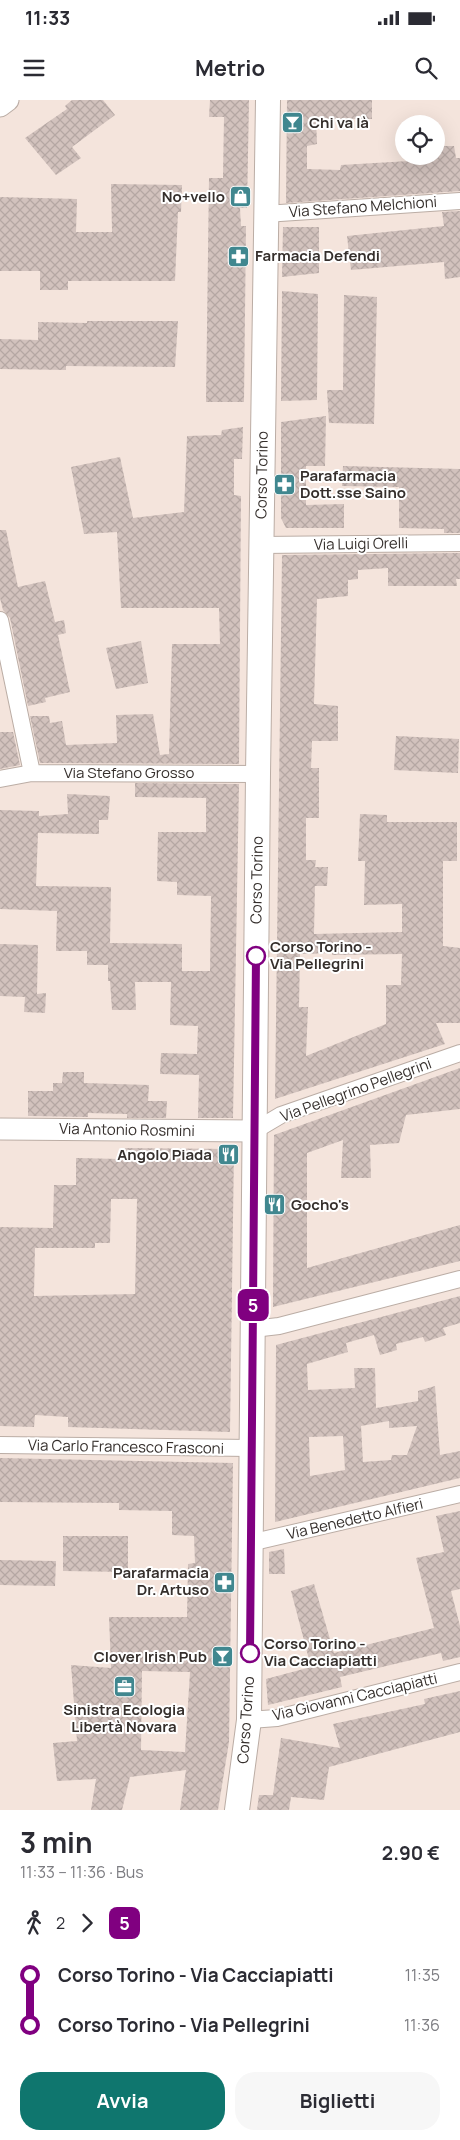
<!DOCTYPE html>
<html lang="it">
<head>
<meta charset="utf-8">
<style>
	body { margin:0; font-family:Manrope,sans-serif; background:#f7f7f7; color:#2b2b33; height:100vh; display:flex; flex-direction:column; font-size:19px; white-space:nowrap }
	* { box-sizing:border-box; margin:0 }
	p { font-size:16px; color:#7c7c81 }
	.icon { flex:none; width:28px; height:28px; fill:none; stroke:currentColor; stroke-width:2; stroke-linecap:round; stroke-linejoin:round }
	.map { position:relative; height:1710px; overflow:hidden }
	.panel { display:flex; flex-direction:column; background:#fff; flex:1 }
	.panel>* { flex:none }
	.badge { padding:0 10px; border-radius:8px; font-size:18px; line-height:32px }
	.controls { position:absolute; left:395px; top:15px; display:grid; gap:10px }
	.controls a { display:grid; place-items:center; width:50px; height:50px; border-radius:50%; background:#fff; box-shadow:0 5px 20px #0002; font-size:25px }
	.map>.badge { position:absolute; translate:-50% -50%; box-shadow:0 0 0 2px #fff }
	.legs { display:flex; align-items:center; gap:8px; height:55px; padding:0 20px; font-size:16px }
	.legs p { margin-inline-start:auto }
	.summary { display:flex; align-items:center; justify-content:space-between; height:85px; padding:0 20px }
	h1 { font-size:28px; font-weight:700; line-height:38px }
	.action { display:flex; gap:10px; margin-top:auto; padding:10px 20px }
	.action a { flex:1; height:58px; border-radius:20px; background:#0f766e; color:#fff; font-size:20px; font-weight:700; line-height:58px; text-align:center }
	.action a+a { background:#f7f7f7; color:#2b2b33 }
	ul { padding:0 20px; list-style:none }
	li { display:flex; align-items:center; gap:18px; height:50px; font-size:19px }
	li i { display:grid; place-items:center; width:8px; height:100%; margin:0 6px; background:currentColor }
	li i::after { content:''; width:12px; height:12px; margin:-6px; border:4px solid; border-radius:50%; background:#fff }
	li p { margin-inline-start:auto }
	li:first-child i { background:linear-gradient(#0000 50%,currentColor 0) }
	li:last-child i { background:linear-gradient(currentColor 50%,#0000 0) }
	.status { display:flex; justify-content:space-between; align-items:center; height:35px; padding:0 25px; background:#fff; direction:ltr }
	.status svg { height:14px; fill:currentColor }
	header { display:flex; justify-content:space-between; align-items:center; height:65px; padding:0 20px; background:#fff; font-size:22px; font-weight:700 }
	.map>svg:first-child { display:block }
	.building { fill:url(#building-cross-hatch); fill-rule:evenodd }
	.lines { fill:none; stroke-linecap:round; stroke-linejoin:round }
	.minor-casing { stroke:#bbada5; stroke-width:18 }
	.tertiary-casing { stroke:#bbada5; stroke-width:23 }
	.secondary-casing { stroke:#bbada5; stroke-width:26 }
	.minor { stroke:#fff; stroke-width:16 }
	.tertiary { stroke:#fff; stroke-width:21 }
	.secondary { stroke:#fff; stroke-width:24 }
	.line-1-casing { stroke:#fff; stroke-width:11 }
	.line-1 { stroke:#800080; stroke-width:8 }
	.stop-1-dot { fill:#fff; stroke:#800080; stroke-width:2.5 }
	.labels { text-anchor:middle; stroke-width:4; stroke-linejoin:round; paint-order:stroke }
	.poi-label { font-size:15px; font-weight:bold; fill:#352f2c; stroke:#fff; text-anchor:start }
	.street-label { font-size:15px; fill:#352f2c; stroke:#fff }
	.stop-label { font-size:15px; font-weight:bold; fill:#352f2c; stroke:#fff; text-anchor:start }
</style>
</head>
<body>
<div class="status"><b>11:33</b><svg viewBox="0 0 49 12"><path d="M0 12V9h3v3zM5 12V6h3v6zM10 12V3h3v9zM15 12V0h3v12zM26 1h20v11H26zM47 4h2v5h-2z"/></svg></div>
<header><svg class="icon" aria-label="menu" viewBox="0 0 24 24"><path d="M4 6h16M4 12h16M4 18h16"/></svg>Metrio<svg class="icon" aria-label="search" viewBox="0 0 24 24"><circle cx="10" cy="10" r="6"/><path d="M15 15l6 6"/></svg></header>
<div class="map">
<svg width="460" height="1710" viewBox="0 0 460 1710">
	<defs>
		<pattern id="building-cross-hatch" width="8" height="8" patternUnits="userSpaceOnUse" patternTransform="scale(1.25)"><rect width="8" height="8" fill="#d2c2bd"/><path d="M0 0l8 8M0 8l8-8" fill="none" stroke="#b5a7a3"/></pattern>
	</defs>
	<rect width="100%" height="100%" fill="#f4e4dc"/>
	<!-- building -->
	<path class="building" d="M72 0H103L115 15 72 47 81 58 56 75 25 38 67 9 65 6Z
		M210 0H249L247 108H240L241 126H246L244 302H206L209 78H223L224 17H209Z
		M287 0H372V19H316L317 44 307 46V69L340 70 341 65 426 60V56H436V46H454L456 58H460V91L286 103Z
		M111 84 182 85 181 112H178L175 181H68V190H40V171H0V97L77 99 76 132H112Z
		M460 111V177L445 179 444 162 351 170 347 136 444 126 442 112Z
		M283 127H319V173L282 177Z
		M282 191 318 194 317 300 281 301Z
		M344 195 377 197 374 324 329 323 327 290H343Z
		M87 221H178L175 267 66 266V270L0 269V239L38 240V222L87 223Z
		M326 316 325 366H306V405L344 404V428H286L281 418V322Z
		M243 327 242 359H234V395L241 396 239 664 40 663 30 616H49L50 623 62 621 66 645 117 643 116 615 153 614 160 655 169 654 172 544H220L219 508H121L117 432 84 434 71 367 120 357 133 418 184 412 187 336 221 335 222 330Z
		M343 366 460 369V433H444V429L399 428V387L342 386Z
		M0 430H6L18 487 45 481 55 522 64 520 66 533 58 535 70 592 45 598 46 602 28 606 10 518 3 510 0 498Z
		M460 453V479H456L457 486H388V468L358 470V479L348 480V496L317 499 314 604 338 606V641H312L311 668H319V718H306V760H316L315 767H328L327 786H315L314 834 402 832V804L364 805 365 761H358L360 714 387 715V722H457V761H443V846L460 848V923H436L445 944 275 999 282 455ZM332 853V855L402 854 401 885H386V924L306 956 308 907H299L300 854Z
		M141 541 148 583 116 589 106 548Z
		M0 632H13L20 665 0 669Z
		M396 636 459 639 458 673 394 670Z
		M135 683 239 684 233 1018H198L199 975 160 974 161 953 197 954 198 926 170 925 171 882H135L136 910H112L110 881H108V865H87V851H56L57 811 0 809V710L39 711V716L68 714 67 694 110 696 108 720H99V734L38 733 36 786 111 787 110 843 182 844V871H210L211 796 177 795V782L157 781 158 732H206V698L135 697Z
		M0 844 38 845 37 894 46 893 45 913 24 912 25 897 0 896Z
		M460 968V1009L406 1015 399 1043 370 1045 371 1078H341L343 1040 307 1053V1168L460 1125V1161L273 1207 274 1035Z
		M63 972H84V983L149 985 148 1001H167L166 1018H127V1014L88 1013V1017L28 1016V991H53V983H62Z
		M120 1048 234 1049 230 1332 68 1327V1317L35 1315 34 1327 0 1326V1127L53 1128 54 1085H76V1058L120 1059ZM111 1099H137L135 1194 34 1196 35 1148H95V1143H110Z
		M460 1196V1223L443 1228 446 1235 425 1242 423 1237 396 1244 397 1250 380 1255 374 1235 346 1243 348 1252 307 1264 308 1290 355 1288 354 1268H375L376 1308 418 1301V1291L435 1286 440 1355 460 1351V1378L275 1422 276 1245ZM389 1321V1328L417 1326 407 1355H392L391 1360 363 1362 361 1326ZM343 1336 345 1370 310 1376 309 1337Z
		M0 1358 233 1363 229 1642 218 1710H180L186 1670 130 1677 122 1710H91L96 1679 57 1681 53 1643 77 1641 71 1565 111 1568 109 1517H187L188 1464 195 1463 194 1436 172 1435V1411L119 1410V1403L0 1402ZM142 1571 190 1572 185 1652 141 1650Z
		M460 1411V1489L451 1491 460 1526V1557L443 1561 441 1553 340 1577 342 1587 268 1605 266 1579 311 1567 291 1491 314 1484 334 1553 434 1528 416 1458 444 1452 436 1416Z
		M63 1436H128V1472L63 1471Z
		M284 1449 285 1474H269V1452Z
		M0 1460 56 1461 55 1486 0 1485Z
		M460 1591V1632L329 1667 324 1700 291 1697 289 1710H257L259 1695H273L281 1638 340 1648 333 1624 425 1604 424 1599Z"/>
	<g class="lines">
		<defs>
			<path id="minor" d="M265 114 460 101
				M261 445 460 443
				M0 520 32 673
				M0 679 32 673 258 674
				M254 1031 281 1015 460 953
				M253 1229 279 1226 460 1179
				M0 1345 251 1348
				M250 1443 460 1394
				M249 1620 277 1618 460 1572"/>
			<path id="tertiary" d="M0 6 8 0
				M0 1029 254 1031"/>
			<path id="secondary" d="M237 1710 249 1620 258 674 268 0"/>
		</defs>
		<!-- minor casing -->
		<use href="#minor" class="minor-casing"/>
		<!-- tertiary casing -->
		<use href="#tertiary" class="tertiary-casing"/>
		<!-- secondary casing -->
		<use href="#secondary" class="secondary-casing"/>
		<!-- minor -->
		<use href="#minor" class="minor"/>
		<!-- tertiary -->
		<use href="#tertiary" class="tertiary"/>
		<!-- secondary -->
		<use href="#secondary" class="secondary"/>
	</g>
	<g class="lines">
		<defs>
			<path id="line-1" d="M250 1553 256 856"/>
		</defs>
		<!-- line-1 casing -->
		<use href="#line-1" class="line-1-casing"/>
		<!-- line-1 -->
		<use href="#line-1" class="line-1"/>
	</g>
	<!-- icons -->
	<defs>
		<symbol id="bar-square" viewBox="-11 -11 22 22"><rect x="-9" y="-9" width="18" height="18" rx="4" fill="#40878f" stroke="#fff"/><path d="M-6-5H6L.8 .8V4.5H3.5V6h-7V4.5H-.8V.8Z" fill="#fff"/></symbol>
		<symbol id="shop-square" viewBox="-11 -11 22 22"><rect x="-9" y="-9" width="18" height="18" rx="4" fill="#40878f" stroke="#fff"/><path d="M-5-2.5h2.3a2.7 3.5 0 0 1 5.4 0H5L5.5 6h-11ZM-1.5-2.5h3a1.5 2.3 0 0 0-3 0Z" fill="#fff"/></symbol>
		<symbol id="pharmacy-square" viewBox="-11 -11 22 22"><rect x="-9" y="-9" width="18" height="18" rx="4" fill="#40878f" stroke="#fff"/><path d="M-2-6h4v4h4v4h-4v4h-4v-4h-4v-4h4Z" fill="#fff"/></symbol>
		<symbol id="restaurant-square" viewBox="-11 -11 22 22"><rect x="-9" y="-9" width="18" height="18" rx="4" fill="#40878f" stroke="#fff"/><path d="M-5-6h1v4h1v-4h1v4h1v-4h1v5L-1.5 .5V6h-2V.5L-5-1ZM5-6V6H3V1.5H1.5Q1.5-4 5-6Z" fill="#fff"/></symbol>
		<symbol id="office-square" viewBox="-11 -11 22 22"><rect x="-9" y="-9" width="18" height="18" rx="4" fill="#40878f" stroke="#fff"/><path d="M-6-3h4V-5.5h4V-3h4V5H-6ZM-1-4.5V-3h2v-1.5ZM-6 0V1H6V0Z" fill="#fff"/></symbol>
	</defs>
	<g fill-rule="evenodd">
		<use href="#bar-square" x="280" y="10" width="25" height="25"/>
		<use href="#shop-square" x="228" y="84" width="25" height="25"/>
		<use href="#pharmacy-square" x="226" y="144" width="25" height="25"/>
		<use href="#pharmacy-square" x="272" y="372" width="25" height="25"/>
		<use href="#restaurant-square" x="216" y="1042" width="25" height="25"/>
		<use href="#restaurant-square" x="262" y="1092" width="25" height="25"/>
		<use href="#pharmacy-square" x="212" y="1470" width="25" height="25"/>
		<use href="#bar-square" x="210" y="1544" width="25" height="25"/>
		<use href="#office-square" x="112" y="1574" width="25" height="25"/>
	</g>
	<!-- markers -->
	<g class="stop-1-dot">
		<circle cx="256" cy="856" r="9"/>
		<circle cx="250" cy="1553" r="9"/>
	</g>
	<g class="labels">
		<!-- poi labels -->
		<g class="poi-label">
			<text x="309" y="28">Chi va là</text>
			<text x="225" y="102" text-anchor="end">No+vello</text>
			<text x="255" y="161">Farmacia Defendi</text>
			<text x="300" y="381">Parafarmacia<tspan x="300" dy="17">Dott.sse Saino</tspan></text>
			<text x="212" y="1060" text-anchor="end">Angolo Piada</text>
			<text x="291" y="1110">Gocho's</text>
			<text x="209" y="1478" text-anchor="end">Parafarmacia<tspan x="209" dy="17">Dr. Artuso</tspan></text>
			<text x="207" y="1562" text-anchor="end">Clover Irish Pub</text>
			<text x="124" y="1615" text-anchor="middle">Sinistra Ecologia<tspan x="124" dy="17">Libertà Novara</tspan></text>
		</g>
		<!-- street labels -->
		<g class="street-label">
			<text transform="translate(363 107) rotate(-4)" y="5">Via Stefano Melchioni</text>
			<text transform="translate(262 375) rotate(-89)" y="5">Corso Torino</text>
			<text transform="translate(361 444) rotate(-1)" y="5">Via Luigi Orelli</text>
			<text x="129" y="678">Via Stefano Grosso</text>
			<text transform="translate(257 780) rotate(-89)" y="5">Corso Torino</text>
			<text transform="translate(356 990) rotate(-20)" y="5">Via Pellegrino Pellegrini</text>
			<text transform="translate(127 1030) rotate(1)" y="5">Via Antonio Rosmini</text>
			<text transform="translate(126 1347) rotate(1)" y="5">Via Carlo Francesco Frasconi</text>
			<text transform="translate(355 1419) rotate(-13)" y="5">Via Benedetto Alfieri</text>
			<text transform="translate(355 1597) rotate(-13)" y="5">Via Giovanni Cacciapiatti</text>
			<text transform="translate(246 1620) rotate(-86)" y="5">Corso Torino</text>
		</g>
		<!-- stop labels -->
		<g class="stop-label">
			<text x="270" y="852">Corso Torino -<tspan x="270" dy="17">Via Pellegrini</tspan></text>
			<text x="264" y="1549">Corso Torino -<tspan x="264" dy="17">Via Cacciapiatti</tspan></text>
		</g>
	</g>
</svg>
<div class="controls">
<a><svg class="icon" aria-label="locate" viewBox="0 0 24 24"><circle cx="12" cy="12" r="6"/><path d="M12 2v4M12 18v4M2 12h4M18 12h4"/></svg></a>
</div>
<b class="badge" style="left:253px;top:1205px;background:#800080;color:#fff">5</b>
</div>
<section class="panel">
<div class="summary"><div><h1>3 min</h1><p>11:33 – 11:36 · Bus</p></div><b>2.90 €</b></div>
<div class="legs"><svg class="icon" aria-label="walk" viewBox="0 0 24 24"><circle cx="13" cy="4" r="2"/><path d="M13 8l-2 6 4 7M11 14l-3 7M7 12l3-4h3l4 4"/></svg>2<svg class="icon" aria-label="forward" viewBox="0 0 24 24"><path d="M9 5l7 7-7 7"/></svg><b class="badge" style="background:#800080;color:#fff">5</b></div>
<ul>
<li><i style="color:#800080"></i><b>Corso Torino - Via Cacciapiatti</b><p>11:35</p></li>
<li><i style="color:#800080"></i><b>Corso Torino - Via Pellegrini</b><p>11:36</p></li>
</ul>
<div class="action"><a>Avvia</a><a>Biglietti</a></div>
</section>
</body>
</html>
